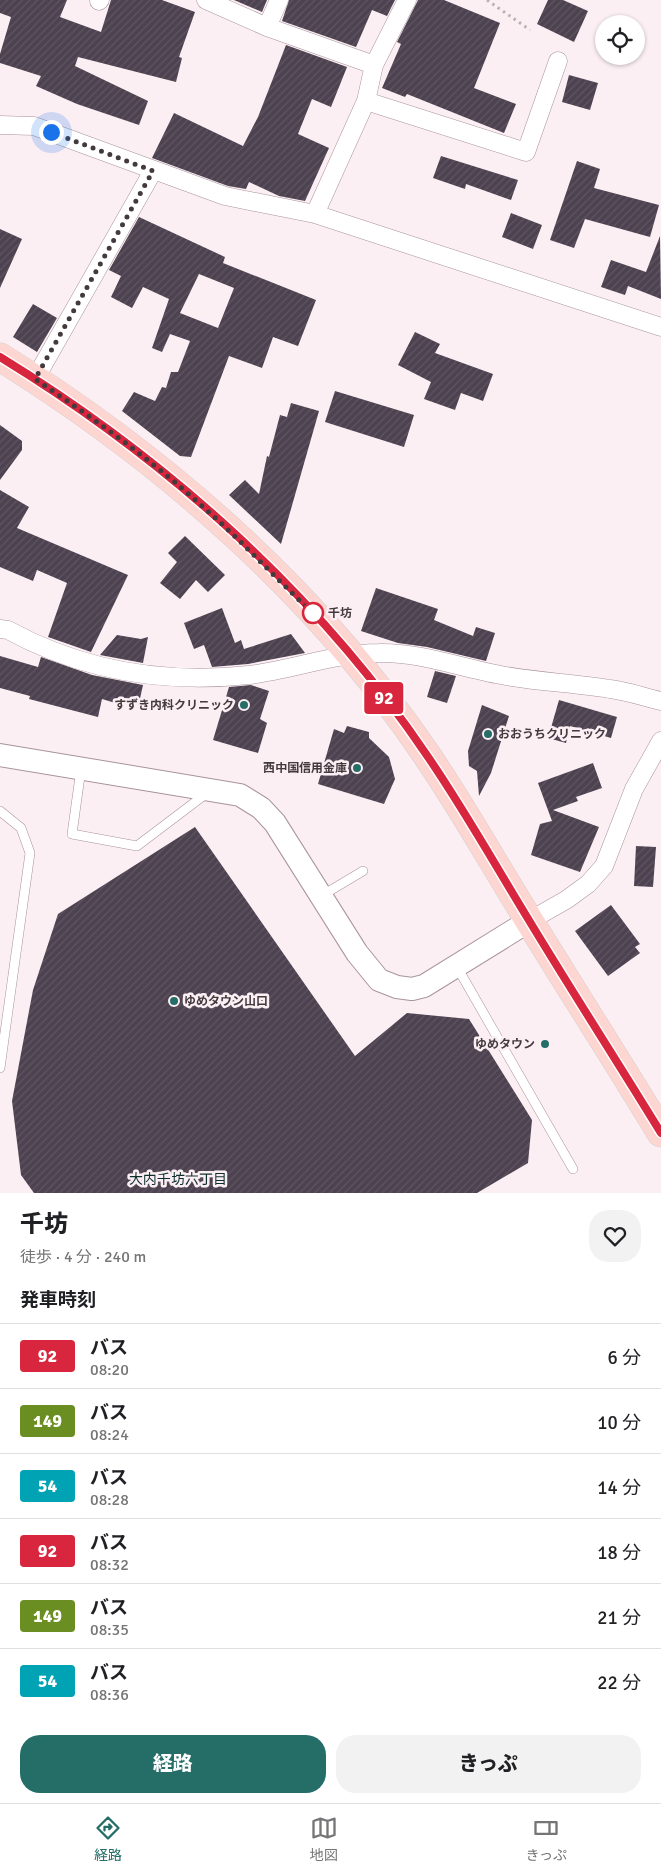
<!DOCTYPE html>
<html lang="ja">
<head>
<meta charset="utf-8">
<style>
	body { margin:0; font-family:Signika,"Noto Sans JP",sans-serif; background:#f2f2f2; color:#202124; height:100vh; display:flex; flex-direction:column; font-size:19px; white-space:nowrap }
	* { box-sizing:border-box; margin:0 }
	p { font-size:16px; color:#757577 }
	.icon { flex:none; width:28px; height:28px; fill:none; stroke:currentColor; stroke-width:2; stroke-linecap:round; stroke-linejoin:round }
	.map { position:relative; height:1193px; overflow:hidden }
	.details { display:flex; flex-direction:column; background:#fff; flex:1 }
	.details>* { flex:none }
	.badge { padding:0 10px; border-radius:4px; font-size:18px; line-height:32px }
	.buttons { position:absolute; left:595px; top:15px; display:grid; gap:10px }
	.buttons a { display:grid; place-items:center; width:50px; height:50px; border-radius:50%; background:#fff; box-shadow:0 1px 4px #0004; font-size:25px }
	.you { position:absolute; width:25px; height:25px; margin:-12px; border:4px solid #fff; border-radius:50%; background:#1a73e8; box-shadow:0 0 0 8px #1a73e833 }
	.map>.badge { position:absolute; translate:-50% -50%; box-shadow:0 0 0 2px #fff }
	h2 { padding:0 20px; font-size:19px; line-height:45px }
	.round { display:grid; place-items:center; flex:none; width:52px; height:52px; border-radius:20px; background:#f2f2f2 }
	.head { display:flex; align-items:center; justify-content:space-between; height:85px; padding:0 20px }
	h1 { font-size:24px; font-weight:800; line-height:38px }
	.action { display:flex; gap:10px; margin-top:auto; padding:10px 20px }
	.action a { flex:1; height:58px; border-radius:20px; background:#256e68; color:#fff; font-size:20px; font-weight:800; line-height:58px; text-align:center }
	.action a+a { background:#f2f2f2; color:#202124 }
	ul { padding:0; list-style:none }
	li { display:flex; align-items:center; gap:15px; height:65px; padding:0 20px; border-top:1px solid #e0e0e0 }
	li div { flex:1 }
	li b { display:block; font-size:19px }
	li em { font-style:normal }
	li .badge { min-width:55px; font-weight:700; text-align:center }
	.tabs { display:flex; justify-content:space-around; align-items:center; height:70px; border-top:1px solid #e0e0e0; background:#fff; font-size:14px; color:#757577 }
	.tabs a { display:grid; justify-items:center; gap:2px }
	.tabs .selected { color:#256e68 }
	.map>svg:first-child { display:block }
	.building { fill:url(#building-hatch); fill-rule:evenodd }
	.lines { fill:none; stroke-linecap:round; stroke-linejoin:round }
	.service-casing { stroke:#a8949c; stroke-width:10 }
	.minor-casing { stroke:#a8949c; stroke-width:19 }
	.tertiary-casing { stroke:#a8949c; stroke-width:24 }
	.primary-casing { stroke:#d2d0d1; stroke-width:29 }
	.path { stroke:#bdb1b6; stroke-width:3; stroke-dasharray:2.5 4; stroke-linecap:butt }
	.service { stroke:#fff; stroke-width:9 }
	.minor { stroke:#fff; stroke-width:18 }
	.tertiary { stroke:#fff; stroke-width:22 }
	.primary { stroke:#fed6d1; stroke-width:28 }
	.line-casing { stroke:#fff; stroke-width:11 }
	.line { stroke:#d7263d; stroke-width:8 }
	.walk { stroke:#433a3e; stroke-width:5; stroke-dasharray:0 9 }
	.stop-dot { fill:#fff; stroke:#d7263d; stroke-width:2.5 }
	.poi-dot { fill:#256e68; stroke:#fceff4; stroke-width:2 }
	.labels { text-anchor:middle; stroke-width:5; stroke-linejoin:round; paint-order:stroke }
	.stop-label { font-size:12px; font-weight:bold; fill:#433a3e; stroke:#fceff4; text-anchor:start }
	.poi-label { font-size:12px; font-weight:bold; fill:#433a3e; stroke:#fceff4; text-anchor:end }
	.neighbourhood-label { font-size:14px; fill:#0c2f2c; stroke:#fceff4 }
</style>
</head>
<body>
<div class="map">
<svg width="661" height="1193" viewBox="0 0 661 1193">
	<defs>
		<pattern id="building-hatch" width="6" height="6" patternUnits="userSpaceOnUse" patternTransform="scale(1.25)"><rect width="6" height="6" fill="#4d4250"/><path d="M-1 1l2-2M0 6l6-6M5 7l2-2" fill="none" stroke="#5f5662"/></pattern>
	</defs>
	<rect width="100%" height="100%" fill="#fceff4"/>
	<!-- building -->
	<path class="building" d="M0 0H67L60 17 101 32 111 0H162L195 12 179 57 182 58 176 82 78 57 75 66 148 101 139 125 77 104 36 86 41 76 0 63V54L11 17 0 13Z
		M234 0H267L262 12Z
		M289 0H395L387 16 372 10 356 47 282 21Z
		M418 0H444L500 23 474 88 516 104 504 133 407 94 405 97 382 88 401 44 397 42Z
		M548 0H563L588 11 574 42 537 24Z
		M286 45 347 67 331 107 312 99 298 134 329 148 305 201 279 196 249 182 246 189 228 186 152 158 174 113 243 146 258 117Z
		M569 75 598 83 590 110 562 102Z
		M441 156 518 180 511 200 466 184 465 189 433 178Z
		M577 161 600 169 594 188 659 205 650 237 585 219 574 248 550 240Z
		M511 213 542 225 533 249 502 237Z
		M139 217 225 257 223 263 316 300 298 346 273 337 262 368 229 356 191 457 180 456 122 411 134 392 155 401 162 387 166 388 171 372H178L190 341 170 334 162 352 152 348 169 299 143 287 132 308 111 297 121 276 109 270ZM199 274 234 288 218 328 180 313Z
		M0 229 22 239 0 288Z
		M660 236 661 299 628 286 625 295 601 287 611 260 646 272Z
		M33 304 57 318 37 352 13 337Z
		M415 332 440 344 435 353 493 374 483 401 461 393 455 410 424 399 431 382 398 365Z
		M335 391 414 415 404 447 325 422Z
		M291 403 319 411 281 544 229 495 245 480 259 494 267 456 269 457 280 415 287 417Z
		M0 425 22 441V450L0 480Z
		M0 490 29 507 17 528 128 575 91 652 48 637 67 583 37 570 33 581 0 567Z
		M185 536 225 575 208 592 196 580 180 599 160 583 177 562 168 553Z
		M376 588 438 609 434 620 473 636 476 627 495 633 486 661 427 647 398 643 361 631Z
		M222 608 235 643 241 640 244 649 291 634 305 653 248 664 212 667 204 645 194 649 184 623Z
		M117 635 141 639 148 637 143 663 100 655Z
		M0 656 38 667 41 657 92 675 143 685 139 703 123 699 122 705 102 699 98 717 29 699 30 696 0 688Z
		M435 671 456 676 447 703 427 697Z
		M251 685 269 691 260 719 267 723 258 753 213 740 229 687Z
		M559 700 617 717 611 738 570 726 566 743 548 738Z
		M482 705 509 716 491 773 479 796 477 771 469 766 468 751Z
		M347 726 369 732V738L389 757 395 779 384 804 318 784 334 729 344 733Z
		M593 763 602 788 576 797 578 801 553 810 599 827 580 872 531 855 540 824 552 821 538 783Z
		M195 827 355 1056 407 1013 469 1019 532 1120 528 1163 477 1193H34L21 1175 12 1101 33 990 58 914Z
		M636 846 656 847 653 887 634 886Z
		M611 905 640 944 635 947 640 953 608 976 575 931Z"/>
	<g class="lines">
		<defs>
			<path id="service" d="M81 769 72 834 137 846 207 793
				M0 811 21 828 30 853 0 1068
				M321 896 363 871
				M457 967 573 1169"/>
			<path id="minor" d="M206 0 267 27 374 65
				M99 1 100 0
				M267 27 279 0
				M366 101 526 152 558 61
				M0 125 34 126 225 196 315 214 661 327
				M315 214 366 101 374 65 407 0
				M35 379 153 171
				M0 629 8 630C83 671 164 684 249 675 292 670 335 653 379 653 420 652 461 668 501 675 537 682 574 683 610 689 627 691 644 697 661 701
				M529 921 566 900 588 884 604 866 634 789 661 741"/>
			<path id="tertiary" d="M0 755 240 795 261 808 275 823 357 953 379 980 397 987 412 989 424 986 529 921"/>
			<path id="primary" d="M0 357C164 459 317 593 426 754 463 808 495 866 530 922 573 992 618 1062 661 1133"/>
		</defs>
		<!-- service casing -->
		<use href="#service" class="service-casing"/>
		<!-- minor casing -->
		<use href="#minor" class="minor-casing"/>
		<!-- tertiary casing -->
		<use href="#tertiary" class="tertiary-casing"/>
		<!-- primary casing -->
		<use href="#primary" class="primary-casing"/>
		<!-- path -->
		<path class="path" d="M487 0 530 30"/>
		<!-- service -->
		<use href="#service" class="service"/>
		<!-- minor -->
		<use href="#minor" class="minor"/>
		<!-- tertiary -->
		<use href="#tertiary" class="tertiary"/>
		<!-- primary -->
		<use href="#primary" class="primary"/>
	</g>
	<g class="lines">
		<defs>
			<path id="line" d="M0 357C165 458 317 593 426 754 462 806 494 863 527 917 571 990 617 1061 661 1133"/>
		</defs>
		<!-- line casing -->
		<use href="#line" class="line-casing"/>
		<!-- line -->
		<use href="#line" class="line"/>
		<!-- walk -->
		<path class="walk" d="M51 132 153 171 35 379C93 418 149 458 201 505 240 539 275 578 313 613"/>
	</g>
	<!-- markers -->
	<circle class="stop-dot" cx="313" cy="613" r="10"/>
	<g class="poi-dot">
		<circle cx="244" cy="705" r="5"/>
		<circle cx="488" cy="734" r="5"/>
		<circle cx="357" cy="768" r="5"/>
		<circle cx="174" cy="1001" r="5"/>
		<circle cx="545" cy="1044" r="5"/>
	</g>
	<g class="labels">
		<!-- stop labels -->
		<g class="stop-label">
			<text x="328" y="617">千坊</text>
		</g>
		<!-- poi labels -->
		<g class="poi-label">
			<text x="234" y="709">すずき内科クリニック</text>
			<text x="498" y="738" text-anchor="start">おおうちクリニック</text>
			<text x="347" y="772">西中国信用金庫</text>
			<text x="184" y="1005" text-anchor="start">ゆめタウン山口</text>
			<text x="535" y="1048">ゆめタウン</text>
		</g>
		<!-- neighbourhood labels -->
		<g class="neighbourhood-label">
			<text x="178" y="1184">大内千坊六丁目</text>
		</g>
	</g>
</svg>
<div class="buttons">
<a><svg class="icon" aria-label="locate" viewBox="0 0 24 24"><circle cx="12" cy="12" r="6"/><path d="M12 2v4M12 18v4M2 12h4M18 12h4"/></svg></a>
</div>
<div class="you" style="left:51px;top:132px"></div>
<b class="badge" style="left:384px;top:698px;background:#d7263d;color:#fff">92</b>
</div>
<section class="details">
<div class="head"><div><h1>千坊</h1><p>徒歩 · 4 分 · 240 m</p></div><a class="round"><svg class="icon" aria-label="heart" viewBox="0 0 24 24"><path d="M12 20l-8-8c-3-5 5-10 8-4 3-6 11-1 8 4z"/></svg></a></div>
<h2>発車時刻</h2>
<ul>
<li><span class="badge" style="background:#d7263d;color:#fff">92</span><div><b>バス</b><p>08:20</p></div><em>6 分</em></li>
<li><span class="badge" style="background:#6b8e23;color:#fff">149</span><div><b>バス</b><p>08:24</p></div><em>10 分</em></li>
<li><span class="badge" style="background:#00a3b4;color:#fff">54</span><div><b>バス</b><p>08:28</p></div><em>14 分</em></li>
<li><span class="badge" style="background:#d7263d;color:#fff">92</span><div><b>バス</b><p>08:32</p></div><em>18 分</em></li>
<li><span class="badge" style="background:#6b8e23;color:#fff">149</span><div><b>バス</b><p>08:35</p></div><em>21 分</em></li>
<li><span class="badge" style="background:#00a3b4;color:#fff">54</span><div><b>バス</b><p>08:36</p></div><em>22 分</em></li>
</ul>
<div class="action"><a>経路</a><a>きっぷ</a></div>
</section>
<nav class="tabs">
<a class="selected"><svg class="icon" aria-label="directions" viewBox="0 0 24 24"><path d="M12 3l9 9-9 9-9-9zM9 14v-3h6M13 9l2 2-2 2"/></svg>経路</a>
<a><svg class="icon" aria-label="map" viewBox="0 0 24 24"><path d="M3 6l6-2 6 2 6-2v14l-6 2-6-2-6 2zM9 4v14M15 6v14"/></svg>地図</a>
<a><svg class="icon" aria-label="tickets" viewBox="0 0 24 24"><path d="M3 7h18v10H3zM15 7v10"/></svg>きっぷ</a>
</nav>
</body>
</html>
